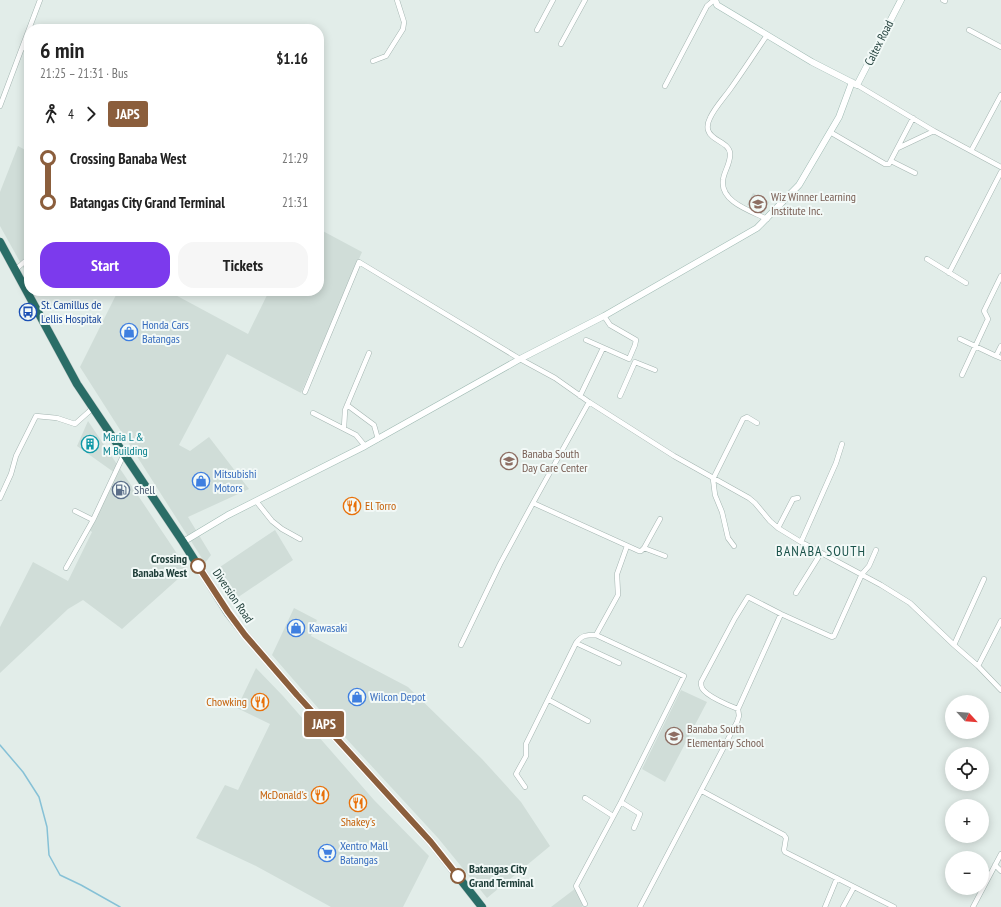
<!DOCTYPE html>
<html lang="en">
<head>
<meta charset="utf-8">
<style>
	body { margin:0; font-family:"PT Sans Narrow",sans-serif; background:#f6f6f6; color:#222; height:100vh; display:flex; flex-direction:column; font-size:15px; white-space:nowrap }
	* { box-sizing:border-box; margin:0 }
	p { font-size:13px; color:#767676 }
	.icon { flex:none; width:22px; height:22px; fill:none; stroke:currentColor; stroke-width:2; stroke-linecap:round; stroke-linejoin:round }
	.map { position:relative; flex:1; overflow:hidden }
	.drawer { position:absolute; left:24px; top:24px; width:300px; height:272px; display:flex; flex-direction:column; background:#fff; border-radius:16px; box-shadow:0 2px 10px #0003 }
	.drawer>* { flex:none }
	.badge { padding:0 8px; border-radius:3px; font-size:14px; line-height:26px }
	.needle { width:26px; rotate:116deg }
	.buttons { position:absolute; left:945px; top:695px; display:grid; gap:8px }
	.buttons a { display:grid; place-items:center; width:44px; height:44px; border-radius:50%; background:#fff; box-shadow:0 2px 10px #0003; font-size:20px }
	.map>.badge { position:absolute; translate:-50% -50%; box-shadow:0 0 0 2px #fff }
	.legs { display:flex; align-items:center; gap:6px; height:44px; padding:0 16px; font-size:13px }
	.legs p { margin-inline-start:auto }
	.summary { display:flex; align-items:center; justify-content:space-between; height:68px; padding:0 16px }
	h1 { font-size:22px; font-weight:700; line-height:30px }
	.action { display:flex; gap:8px; margin-top:auto; padding:8px 16px }
	.action a { flex:1; height:46px; border-radius:16px; background:#7c3aed; color:#fff; font-size:16px; font-weight:700; line-height:46px; text-align:center }
	.action a+a { background:#f6f6f6; color:#222 }
	ul { padding:0 16px; list-style:none }
	li { display:flex; align-items:center; gap:14px; height:44px; font-size:15px }
	li i { display:grid; place-items:center; width:6px; height:100%; margin:0 5px; background:currentColor }
	li i::after { content:''; width:10px; height:10px; margin:-5px; border:3px solid; border-radius:50%; background:#fff }
	li p { margin-inline-start:auto }
	li:first-child i { background:linear-gradient(#0000 50%,currentColor 0) }
	li:last-child i { background:linear-gradient(currentColor 50%,#0000 0) }
	.map>svg:first-child { display:block }
	.built { fill:#d0ddd8 }
	.lines { fill:none; stroke-linecap:round; stroke-linejoin:round }
	.stream { stroke:#86c1d6; stroke-width:1.5 }
	.street-casing { stroke:#a4b5b1; stroke-width:5.5 }
	.secondary-casing { stroke:#9fbab3; stroke-width:7 }
	.highway-casing { stroke:#c1c9c8; stroke-width:9 }
	.street { stroke:#fff; stroke-width:4.5 }
	.secondary { stroke:#fff; stroke-width:6 }
	.highway { stroke:#2a6d67; stroke-width:8 }
	.line-1-casing { stroke:#fff; stroke-width:9 }
	.line-1 { stroke:#8b5e3c; stroke-width:6 }
	.stop-1-dot { fill:#fff; stroke:#8b5e3c; stroke-width:2 }
	.labels { text-anchor:middle; stroke-width:4; stroke-linejoin:round; paint-order:stroke }
	.street-label { font-size:12px; fill:#203f3a; stroke:#f2f9f7 }
	.education-label { font-size:12px; fill:#785e54; stroke:#f2f9f7; text-anchor:start }
	.transit-label { font-size:12px; fill:#164399; stroke:#f2f9f7; text-anchor:start }
	.shop-label { font-size:12px; fill:#366cbe; stroke:#f2f9f7; text-anchor:start }
	.culture-label { font-size:12px; fill:#0d838f; stroke:#f2f9f7; text-anchor:start }
	.service-label { font-size:12px; fill:#4e5e75; stroke:#f2f9f7; text-anchor:start }
	.food-label { font-size:12px; fill:#c56008; stroke:#f2f9f7; text-anchor:end }
	.stop-label { font-size:12px; font-weight:bold; fill:#203f3a; stroke:#f2f9f7; text-anchor:end }
	.quarter-label { font-size:14px; letter-spacing:1px; fill:#1b534b; stroke:#f2f9f7 }
</style>
</head>
<body>
<div class="map">
<svg width="1001" height="907" viewBox="0 0 1001 907">
	<rect width="100%" height="100%" fill="#e2ede9"/>
	<!-- built -->
	<path class="built" d="M18 146 29 152V257L24 269 0 226V192Z
		M753 193 769 202 764 213 747 205Z
		M319 229 362 252 301 393 227 354 179 445 190 451 209 437 249 489 188 517 211 555 205 563 80 367 118 291H168L248 334 269 291H319Z
		M88 421 188 570 122 629 83 600 68 609 0 673V627L33 562 68 581 92 532 89 530 115 473 77 446Z
		M275 530 293 560 231 602 211 573Z
		M294 608 317 620 311 636 408 687 482 759 521 802 550 846 487 898 438 838 318 708 272 655Z
		M256 668 283 696 374 800 429 856 403 907H331L256 866 196 838 225 785 238 790 270 724 237 708Z
		M681 690 707 702 665 782 642 769Z
		M576 888 584 904 582 907H551Z"/>
	<g class="lines">
		<!-- stream -->
		<path class="stream" d="M0 745 23 772 39 797 47 827 49 855 60 875 81 885 120 907"/>
		<defs>
			<path id="street" d="M943 0 945 1
				M537 30 553 0
				M969 30 1001 47
				M767 35C755 53 743 71 731 88 724 98 715 107 710 118 708 122 707 126 708 130 711 141 729 142 730 153 731 163 724 171 723 180 720 202 751 211 767 219
				M561 44 585 0
				M22 48H29
				M373 61 386 56 403 29 404 22 397 0
				M857 85 934 131 1001 167
				M665 86 707 6 714 0
				M0 106 40 0
				M830 132 885 164H889L913 118
				M898 148 934 131
				M971 151 1001 95
				M891 161 915 173
				M927 259 966 283
				M15 270 29 258
				M949 273 1001 172
				M960 339 996 356
				M586 340 629 359 635 345 636 340 610 325 604 316
				M1001 346 996 356 1001 358
				M962 375 988 319 984 311 1001 276
				M305 392 359 262 520 359 555 378 589 402 674 456 749 498 755 503 770 521 778 528 801 542 881 585 910 603 954 645 978 666 1001 690
				M580 396 603 348
				M620 396 635 362 655 370
				M347 405 374 425 378 439
				M313 413 356 435 365 446
				M344 428 345 410 369 353
				M0 498 11 474 16 456 36 416 57 418 75 424 93 408
				M256 501 272 521 282 529 300 539
				M533 503 639 551H641L644 548 660 519
				M75 511 93 520
				M778 528 793 499 798 498
				M801 542 836 463 842 444
				M734 546 728 538 722 512 715 495 713 479 743 419 747 417 757 423
				M644 548 665 556
				M66 568 93 520 124 454
				M796 593 821 553
				M596 635 618 595 617 574 627 546
				M576 643 619 663
				M461 645 500 564 533 503 589 402
				M954 645 984 579
				M978 666 1001 621
				M549 700 588 721
				M738 709C730 706 706 696 702 688 701 686 701 684 701 682L735 618 748 597 781 614 832 637 834 636 862 574 869 566 876 550
				M525 787 516 774 526 756V744L576 643C582 635 586 635 596 635L684 676 621 802 576 886 585 904
				M702 791 784 835 786 838 784 850 785 852 894 907
				M585 798 613 816
				M621 802 640 814 634 828
				M995 865 1001 871
				M640 907 737 722 739 716 738 709 781 614
				M825 907 837 878
				M843 907 854 887
				M973 907 1001 854"/>
			<path id="secondary" d="M715 0 717 5 812 62 857 85 901 0
				M183 542 228 515 365 446 520 359 604 316 757 228 799 185 839 117 852 82"/>
			<path id="highway" d="M0 242 77 384 183 542 228 613 245 635 297 695 431 842 482 907"/>
		</defs>
		<!-- street casing -->
		<use href="#street" class="street-casing"/>
		<!-- secondary casing -->
		<use href="#secondary" class="secondary-casing"/>
		<!-- highway casing -->
		<use href="#highway" class="highway-casing"/>
		<!-- street -->
		<use href="#street" class="street"/>
		<!-- secondary -->
		<use href="#secondary" class="secondary"/>
		<!-- highway -->
		<use href="#highway" class="highway"/>
	</g>
	<g class="lines">
		<defs>
			<path id="line-1" d="M198 566 228 612 245 635 297 695 431 842 458 876"/>
		</defs>
		<!-- line-1 casing -->
		<use href="#line-1" class="line-1-casing"/>
		<!-- line-1 -->
		<use href="#line-1" class="line-1"/>
	</g>
	<!-- icons -->
	<defs>
		<symbol id="school-ring" viewBox="-11 -11 22 22"><circle r="9.5" fill="#f2f9f7" stroke="#8d6e63" stroke-width="1.5"/><path d="M0-5L7-2L0 1L-7-2ZM-4 1L0 2.5L4 1V4Q0 6-4 4Z" fill="#8d6e63"/></symbol>
		<symbol id="bus-ring" viewBox="-11 -11 22 22"><circle r="9.5" fill="#f2f9f7" stroke="#1a4fb4" stroke-width="1.5"/><path d="M-5-6H5V4H4V6H2V4H-2V6H-4V4H-5ZM-3.5-4V0h7V-4ZM-3.5 1.2v1.5H-2V1.2ZM2 1.2v1.5H3.5V1.2Z" fill="#1a4fb4"/></symbol>
		<symbol id="shop-ring" viewBox="-11 -11 22 22"><circle r="9.5" fill="#f2f9f7" stroke="#3f7fe0" stroke-width="1.5"/><path d="M-5-2.5h2.3a2.7 3.5 0 0 1 5.4 0H5L5.5 6h-11ZM-1.5-2.5h3a1.5 2.3 0 0 0-3 0Z" fill="#3f7fe0"/></symbol>
		<symbol id="building-ring" viewBox="-11 -11 22 22"><circle r="9.5" fill="#f2f9f7" stroke="#0f9aa8" stroke-width="1.5"/><path d="M-4-6H4V6H1V3H-1V6H-4ZM-2.5-4.3h1.7v1.8h-1.7ZM.8-4.3h1.7v1.8H.8ZM-2.5-1h1.7V.8h-1.7ZM.8-1h1.7V.8H.8Z" fill="#0f9aa8"/></symbol>
		<symbol id="fuel-ring" viewBox="-11 -11 22 22"><circle r="9.5" fill="#f2f9f7" stroke="#5c6f8a" stroke-width="1.5"/><path d="M-5.5-6h7V0h2V4h1.3V-2.5L3-4.5l.8-.8L6-3V5H2.5V1h-1V6h-7ZM-4.2-4.7v3.2H.2V-4.7Z" fill="#5c6f8a"/></symbol>
		<symbol id="restaurant-ring" viewBox="-11 -11 22 22"><circle r="9.5" fill="#f2f9f7" stroke="#e8710a" stroke-width="1.5"/><path d="M-5-6h1v4h1v-4h1v4h1v-4h1v5L-1.5 .5V6h-2V.5L-5-1ZM5-6V6H3V1.5H1.5Q1.5-4 5-6Z" fill="#e8710a"/></symbol>
		<symbol id="supermarket-ring" viewBox="-11 -11 22 22"><circle r="9.5" fill="#f2f9f7" stroke="#3f7fe0" stroke-width="1.5"/><path d="M-6-5.5h2.5l.6 2H6L4.5 2H-2.5L-4.4-4H-6ZM-1.5 3.2a1.3 1.3 0 1 0 .1 0ZM3 3.2a1.3 1.3 0 1 0 .1 0Z" fill="#3f7fe0"/></symbol>
	</defs>
	<g fill-rule="evenodd">
		<use href="#school-ring" x="748" y="194" width="20" height="20"/>
		<use href="#bus-ring" x="18" y="302" width="20" height="20"/>
		<use href="#shop-ring" x="119" y="322" width="20" height="20"/>
		<use href="#building-ring" x="80" y="434" width="20" height="20"/>
		<use href="#school-ring" x="499" y="451" width="20" height="20"/>
		<use href="#shop-ring" x="191" y="471" width="20" height="20"/>
		<use href="#fuel-ring" x="111" y="480" width="20" height="20"/>
		<use href="#restaurant-ring" x="342" y="496" width="20" height="20"/>
		<use href="#shop-ring" x="286" y="618" width="20" height="20"/>
		<use href="#shop-ring" x="347" y="687" width="20" height="20"/>
		<use href="#restaurant-ring" x="250" y="692" width="20" height="20"/>
		<use href="#school-ring" x="664" y="726" width="20" height="20"/>
		<use href="#restaurant-ring" x="310" y="785" width="20" height="20"/>
		<use href="#restaurant-ring" x="348" y="793" width="20" height="20"/>
		<use href="#supermarket-ring" x="317" y="843" width="20" height="20"/>
	</g>
	<!-- markers -->
	<g class="stop-1-dot">
		<circle cx="198" cy="566" r="7"/>
		<circle cx="458" cy="876" r="7"/>
	</g>
	<g class="labels">
		<!-- street labels -->
		<g class="street-label">
			<text transform="translate(879 43) rotate(-63)" y="4">Caltex Road</text>
			<text transform="translate(233 596) rotate(56)" y="4">Diversion Road</text>
		</g>
		<!-- education labels -->
		<g class="education-label">
			<text x="771" y="201">Wiz Winner Learning<tspan x="771" dy="14">Institute Inc.</tspan></text>
			<text x="522" y="458">Banaba South<tspan x="522" dy="14">Day Care Center</tspan></text>
			<text x="687" y="733">Banaba South<tspan x="687" dy="14">Elementary School</tspan></text>
		</g>
		<!-- transit labels -->
		<g class="transit-label">
			<text x="41" y="309">St. Camillus de<tspan x="41" dy="14">Lellis Hospitak</tspan></text>
		</g>
		<!-- shop labels -->
		<g class="shop-label">
			<text x="142" y="329">Honda Cars<tspan x="142" dy="14">Batangas</tspan></text>
			<text x="214" y="478">Mitsubishi<tspan x="214" dy="14">Motors</tspan></text>
			<text x="309" y="632">Kawasaki</text>
			<text x="370" y="701">Wilcon Depot</text>
			<text x="340" y="850">Xentro Mall<tspan x="340" dy="14">Batangas</tspan></text>
		</g>
		<!-- culture labels -->
		<g class="culture-label">
			<text x="103" y="441">Maria L &amp;<tspan x="103" dy="14">M Building</tspan></text>
		</g>
		<!-- service labels -->
		<g class="service-label">
			<text x="134" y="494">Shell</text>
		</g>
		<!-- food labels -->
		<g class="food-label">
			<text x="365" y="510" text-anchor="start">El Torro</text>
			<text x="247" y="706">Chowking</text>
			<text x="307" y="799">McDonald's</text>
			<text x="358" y="826" text-anchor="middle">Shakey's</text>
		</g>
		<!-- stop labels -->
		<g class="stop-label">
			<text x="187" y="563">Crossing<tspan x="187" dy="14">Banaba West</tspan></text>
			<text x="469" y="873" text-anchor="start">Batangas City<tspan x="469" dy="14">Grand Terminal</tspan></text>
		</g>
		<!-- quarter labels -->
		<g class="quarter-label">
			<text x="821" y="556">BANABA SOUTH</text>
		</g>
	</g>
</svg>
<div class="buttons">
<a><svg class="needle" viewBox="-14 -14 28 28"><path d="M0-13l5 13h-10z" fill="#e53935"/><path d="M0 13l5-13h-10z" fill="#767676"/></svg></a>
<a><svg class="icon" aria-label="locate" viewBox="0 0 24 24"><circle cx="12" cy="12" r="6"/><path d="M12 2v4M12 18v4M2 12h4M18 12h4"/></svg></a>
<a>+</a>
<a>−</a>
</div>
<b class="badge" style="left:324px;top:724px;background:#8b5e3c;color:#fff">JAPS</b>
<section class="drawer">
<div class="summary"><div><h1>6 min</h1><p>21:25 – 21:31 · Bus</p></div><b>$1.16</b></div>
<div class="legs"><svg class="icon" aria-label="walk" viewBox="0 0 24 24"><circle cx="13" cy="4" r="2"/><path d="M13 8l-2 6 4 7M11 14l-3 7M7 12l3-4h3l4 4"/></svg>4<svg class="icon" aria-label="forward" viewBox="0 0 24 24"><path d="M9 5l7 7-7 7"/></svg><b class="badge" style="background:#8b5e3c;color:#fff">JAPS</b></div>
<ul>
<li><i style="color:#8b5e3c"></i><b>Crossing Banaba West</b><p>21:29</p></li>
<li><i style="color:#8b5e3c"></i><b>Batangas City Grand Terminal</b><p>21:31</p></li>
</ul>
<div class="action"><a>Start</a><a>Tickets</a></div>
</section>
</div>
</body>
</html>
